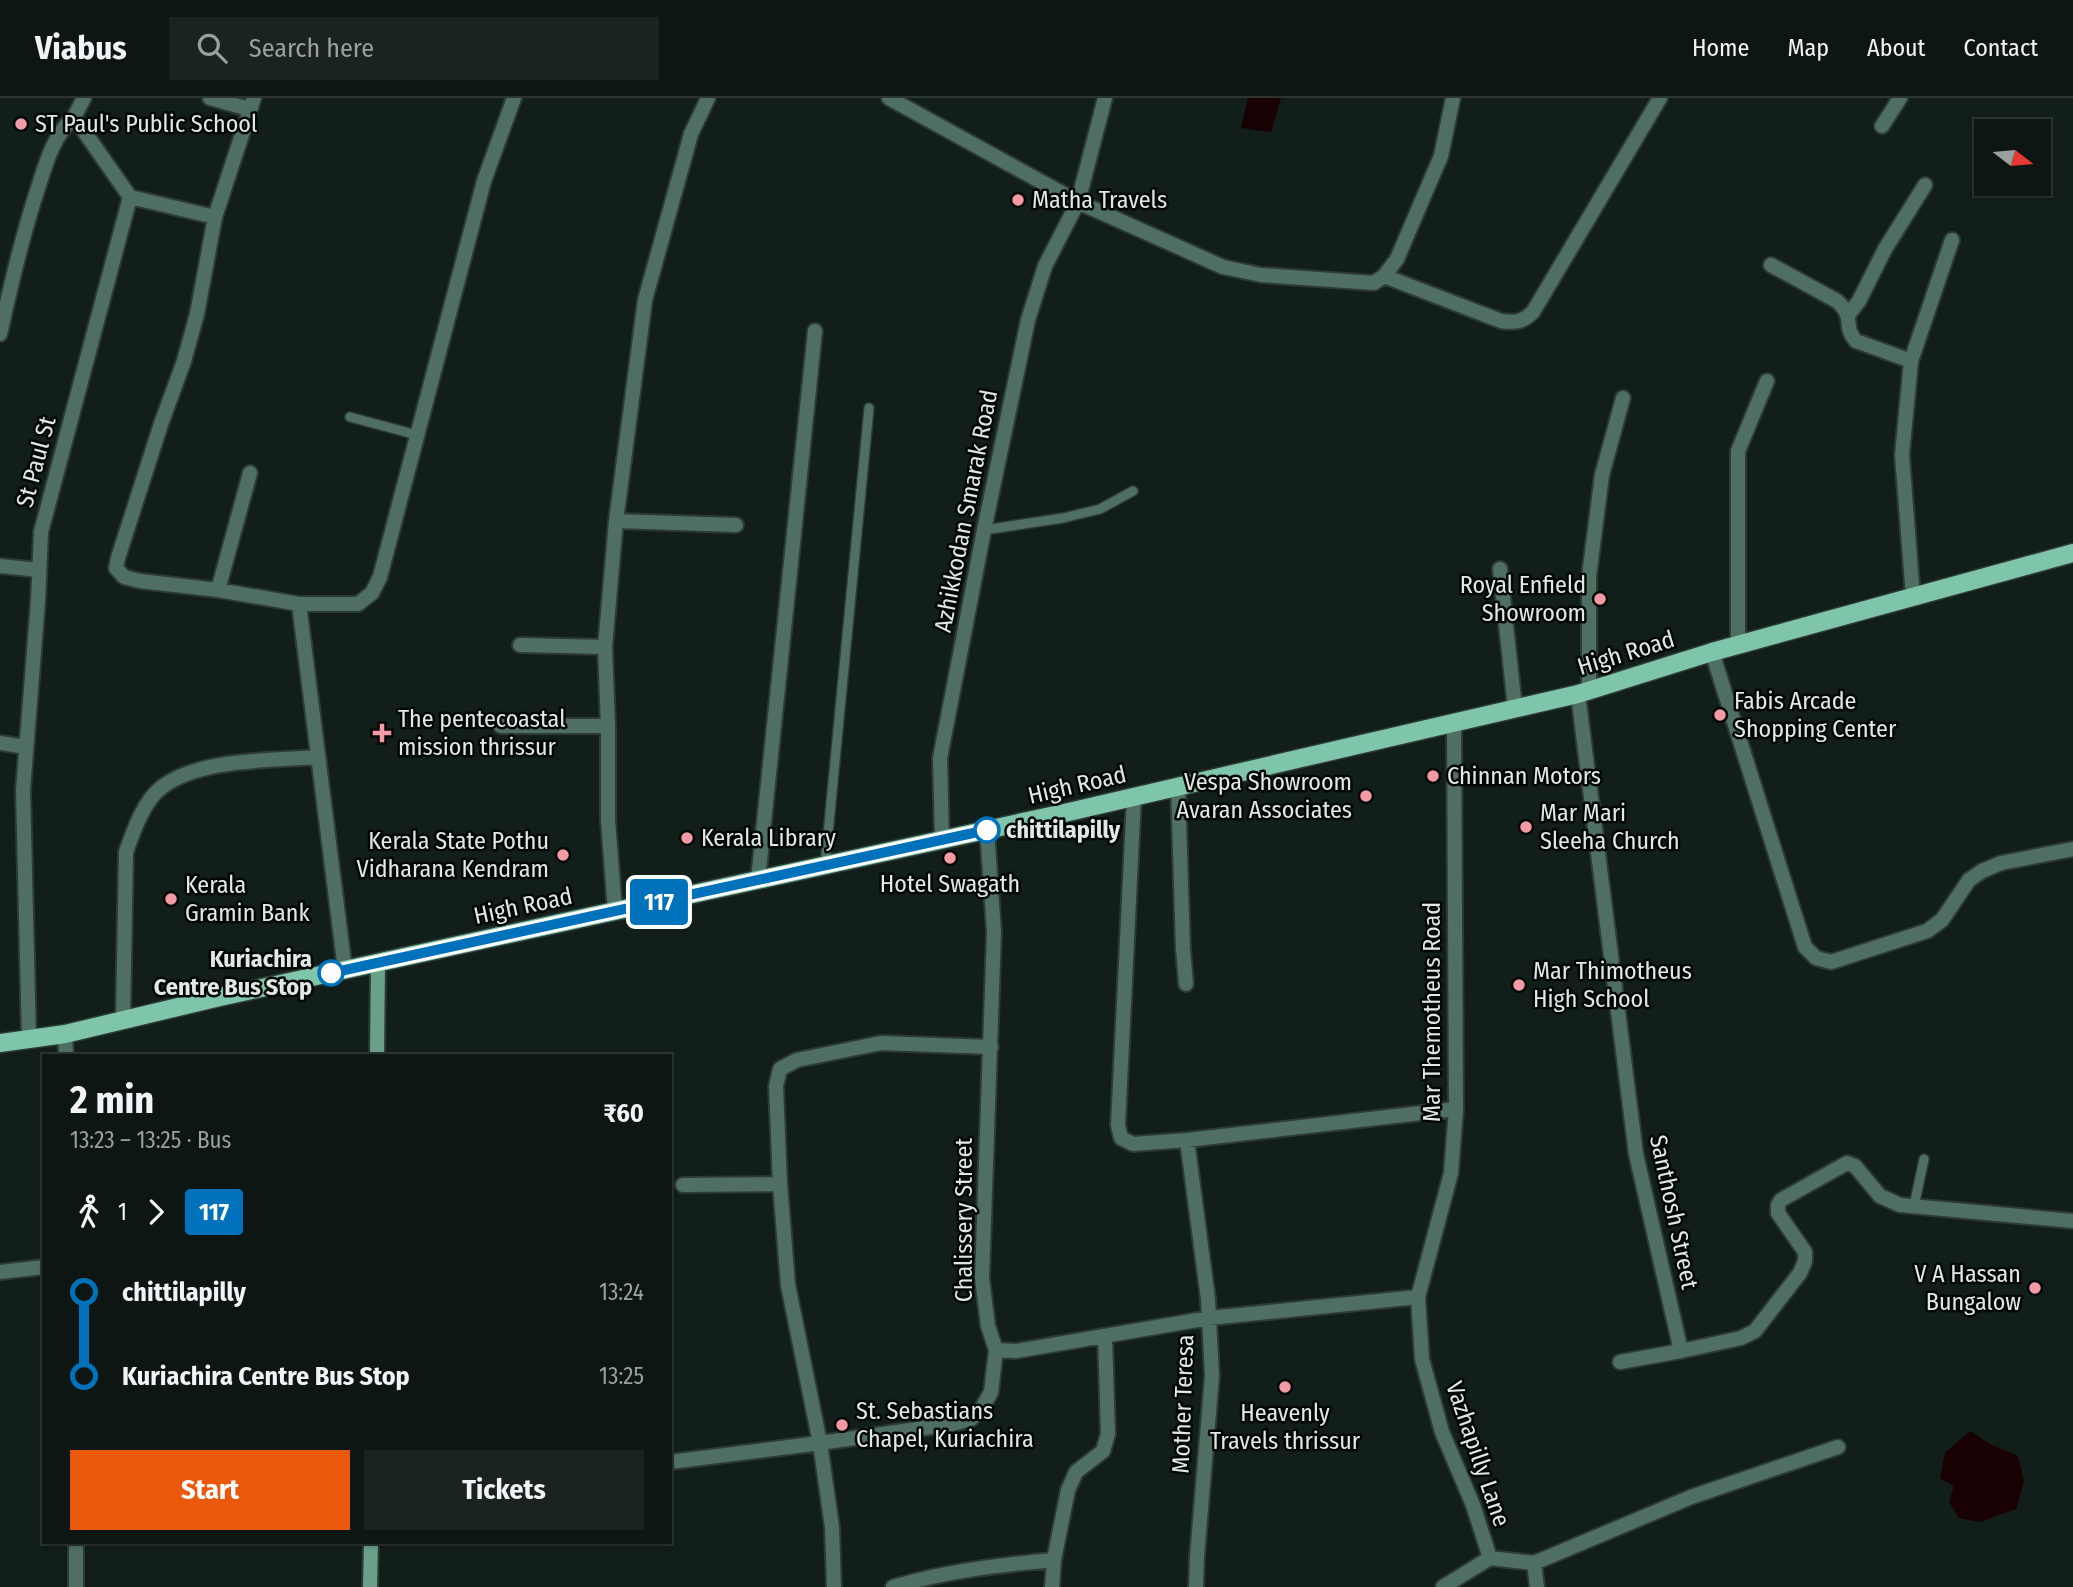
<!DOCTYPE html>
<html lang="en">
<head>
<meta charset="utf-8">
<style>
	body { margin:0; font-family:"Fira Sans Condensed",sans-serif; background:#1b2321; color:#f1f3f6; height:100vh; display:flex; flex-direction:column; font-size:26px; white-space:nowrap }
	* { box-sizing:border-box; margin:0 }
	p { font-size:23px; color:#9a9fa0 }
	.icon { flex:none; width:38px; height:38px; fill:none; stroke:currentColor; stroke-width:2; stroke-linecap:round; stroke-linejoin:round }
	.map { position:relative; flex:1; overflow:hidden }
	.drawer { position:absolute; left:42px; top:956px; width:630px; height:490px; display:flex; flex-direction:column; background:#0d1613; border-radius:0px; box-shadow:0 2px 5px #0004,0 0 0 2px #2d3533 }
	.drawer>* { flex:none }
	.badge { padding:0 14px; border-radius:5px; font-size:24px; line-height:46px }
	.needle { width:46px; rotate:106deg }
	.buttons { position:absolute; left:1974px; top:21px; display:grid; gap:14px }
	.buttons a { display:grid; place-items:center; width:77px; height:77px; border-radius:0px; background:#0d1613; box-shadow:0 2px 5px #0004,0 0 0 2px #2d3533; font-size:35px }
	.map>.badge { position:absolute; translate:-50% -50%; box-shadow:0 0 0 4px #fff }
	.legs { display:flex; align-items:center; gap:10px; height:77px; padding:0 28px; font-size:23px }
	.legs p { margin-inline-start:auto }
	.overview { display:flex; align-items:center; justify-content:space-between; height:119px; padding:0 28px }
	h1 { font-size:38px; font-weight:700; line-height:52px }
	.action { display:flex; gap:14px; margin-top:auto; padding:14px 28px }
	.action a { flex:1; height:80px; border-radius:0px; background:#ea580c; color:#fff; font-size:28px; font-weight:700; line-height:80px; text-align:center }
	.action a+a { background:#1b2321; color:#f1f3f6 }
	ul { padding:0 28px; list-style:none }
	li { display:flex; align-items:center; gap:24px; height:84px; font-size:26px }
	li i { display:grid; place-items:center; width:10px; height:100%; margin:0 9px; background:currentColor }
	li i::after { content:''; width:18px; height:18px; margin:-9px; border:5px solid; border-radius:50%; background:#0d1613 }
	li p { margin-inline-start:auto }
	li:first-child i { background:linear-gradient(#0000 50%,currentColor 0) }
	li:last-child i { background:linear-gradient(currentColor 50%,#0000 0) }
	header { display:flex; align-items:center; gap:42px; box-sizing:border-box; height:98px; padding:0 35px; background:#0d1613; border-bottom:2px solid #2d3533 }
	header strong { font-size:33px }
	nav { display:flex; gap:38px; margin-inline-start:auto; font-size:24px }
	.search { width:490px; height:63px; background:#1b2321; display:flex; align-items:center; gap:18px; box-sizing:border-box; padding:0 24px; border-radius:0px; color:#9a9fa0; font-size:26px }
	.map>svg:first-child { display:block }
	.water { fill:#180003 }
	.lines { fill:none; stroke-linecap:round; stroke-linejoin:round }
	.lane-casing { stroke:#2e3a36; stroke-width:12 }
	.street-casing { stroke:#2e3a36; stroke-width:18 }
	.secondary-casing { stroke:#2e3a36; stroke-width:18 }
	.primary-casing { stroke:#2e3a36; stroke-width:21 }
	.lane { stroke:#4e6f61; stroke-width:9 }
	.street { stroke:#4e6f61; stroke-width:14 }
	.secondary { stroke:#6a9f8a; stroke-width:14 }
	.primary { stroke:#7fc5aa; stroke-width:18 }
	.line-1-casing { stroke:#fff; stroke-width:16 }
	.line-1 { stroke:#0072bc; stroke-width:10 }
	.poi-dot { fill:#f49aa4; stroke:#030705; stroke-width:2.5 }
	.stop-1-dot { fill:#fff; stroke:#0072bc; stroke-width:3.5 }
	.labels { text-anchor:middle; stroke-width:5; stroke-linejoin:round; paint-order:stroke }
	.poi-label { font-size:24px; fill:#e0e9e5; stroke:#030705; text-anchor:start }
	.street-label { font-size:24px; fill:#e0e9e5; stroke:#030705 }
	.stop-label { font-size:24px; font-weight:bold; fill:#e0e9e5; stroke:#030705; text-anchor:start }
</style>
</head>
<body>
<header>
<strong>Viabus</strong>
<div class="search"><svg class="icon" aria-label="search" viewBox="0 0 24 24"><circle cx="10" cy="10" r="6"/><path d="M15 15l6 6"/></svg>Search here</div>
<nav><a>Home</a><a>Map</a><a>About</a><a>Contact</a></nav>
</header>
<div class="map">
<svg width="2073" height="1489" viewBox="0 0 2073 1489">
	<rect width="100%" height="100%" fill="#111e19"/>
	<!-- water -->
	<path class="water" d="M1248 0H1281L1271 34 1241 30Z
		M1970 1333 1990 1346 2018 1358 2024 1383 2016 1411 1980 1424 1959 1420 1949 1404 1954 1388 1940 1380 1945 1355Z"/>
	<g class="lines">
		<defs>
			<path id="lane" d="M350 319 417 337
				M984 432 1063 420 1100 411 1133 393
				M825 767 869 310
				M1914 1108 1924 1061"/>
			<path id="street" d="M84 0 74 19 130 99 215 119
				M210 0 249 11
				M254 0 215 119 197 216 184 263 161 326 118 460 116 470 124 479 140 483 218 492 299 506
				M889 0 1078 104 1223 169 1261 177 1374 185 1384 178 1397 161 1441 58 1453 0
				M1882 28 1900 0
				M1771 167 1837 203C1856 220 1842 228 1856 243L1911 263 1902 357 1913 499
				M1384 178 1501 223C1515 225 1523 224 1533 214L1660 0
				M1849 216 1859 203 1885 151 1925 87
				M0 236C11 186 22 138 38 90 46 65 53 38 74 19
				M1911 263 1952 142
				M616 423 736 427
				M0 468 39 472
				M1500 471 1515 610
				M218 492 250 375
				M520 547 605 549
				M1738 547V353L1767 283
				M1712 554 1805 849 1816 860 1831 864 1927 833 1942 822 1969 782 1982 773 2001 765 2073 751
				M1589 591V478L1602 377 1623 300
				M1578 596 1636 1056 1681 1253 1741 1240 1755 1233 1800 1175 1805 1163V1154L1778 1115V1107L1781 1102 1847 1065 1855 1068 1880 1098 1900 1107 2073 1123
				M1454 625 1456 1011 1451 1075 1418 1199 1422 1261 1442 1334 1473 1407 1490 1460 1534 1465
				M501 628H608
				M0 645 26 649
				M1178 689 1183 851 1186 886
				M1134 699 1118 1027 1121 1040 1133 1046 1187 1042 1456 1011
				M987 732 994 834 982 1180 988 1228 996 1252 991 1294 982 1310 971 1321 952 1326 820 1345 788 1187 780 1086 776 988 780 971 797 962 881 945 991 949
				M942 742 940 660 984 432 1028 222 1045 168 1078 104 1105 0
				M758 782 815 233
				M615 813 608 722V628L605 549 616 423 645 202 691 36 708 0
				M345 872 299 506H358L372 495 380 479 484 83 514 0
				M123 922 126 754C133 734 144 702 162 689 200 660 271 663 318 659
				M65 936 66 957
				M29 942 23 692 38 503 41 434 130 99
				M1187 1042 1208 1201 1212 1278 1197 1459 1196 1489
				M683 1087 780 1086
				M0 1174 44 1169
				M996 1252 1016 1253 1209 1220 1418 1199
				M1620 1264 1681 1253
				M670 1364 820 1345 832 1429 834 1489
				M1534 1465 1691 1399 1838 1349
				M1534 1465 1537 1489
				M76 1489V1444
				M893 1489C946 1473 999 1467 1054 1462
				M1052 1489 1054 1462 1068 1392 1076 1374 1103 1353 1108 1336 1105 1238
				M1443 1489 1490 1460"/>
			<path id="secondary" d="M377 957 378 865
				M370 1489 371 1444"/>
			<path id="primary" d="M0 945 65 936 220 899 1060 716 1578 596 1712 554 2073 455"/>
		</defs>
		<!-- lane casing -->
		<use href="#lane" class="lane-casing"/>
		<!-- street casing -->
		<use href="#street" class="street-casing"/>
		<!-- secondary casing -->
		<use href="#secondary" class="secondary-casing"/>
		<!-- primary casing -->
		<use href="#primary" class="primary-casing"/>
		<!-- lane -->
		<use href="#lane" class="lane"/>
		<!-- street -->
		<use href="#street" class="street"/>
		<!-- secondary -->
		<use href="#secondary" class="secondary"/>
		<!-- primary -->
		<use href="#primary" class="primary"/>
	</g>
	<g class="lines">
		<defs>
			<path id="line-1" d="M331 875 987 732"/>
		</defs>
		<!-- line-1 casing -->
		<use href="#line-1" class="line-1-casing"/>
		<!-- line-1 -->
		<use href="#line-1" class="line-1"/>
	</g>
	<!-- markers -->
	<g class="poi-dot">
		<circle cx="21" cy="26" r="7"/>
		<circle cx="1018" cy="102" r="7"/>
		<circle cx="1600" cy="501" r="7"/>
		<circle cx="1720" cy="617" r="7"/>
		<path d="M378.5 624.5h7v7h7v7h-7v7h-7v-7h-7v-7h7z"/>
		<circle cx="1433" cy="678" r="7"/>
		<circle cx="1366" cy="698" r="7"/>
		<circle cx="1526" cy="729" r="7"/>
		<circle cx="687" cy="740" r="7"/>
		<circle cx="563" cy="757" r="7"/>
		<circle cx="950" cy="760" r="7"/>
		<circle cx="171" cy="801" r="7"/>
		<circle cx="1519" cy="887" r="7"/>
		<circle cx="2035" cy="1190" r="7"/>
		<circle cx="1285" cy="1289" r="7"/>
		<circle cx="842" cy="1327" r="7"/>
	</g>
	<g class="stop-1-dot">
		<circle cx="987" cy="732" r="12"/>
		<circle cx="331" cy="875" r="12"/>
	</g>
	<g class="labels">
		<!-- poi labels -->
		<g class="poi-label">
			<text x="35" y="34">ST Paul's Public School</text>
			<text x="1032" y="110">Matha Travels</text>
			<text x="1586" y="495" text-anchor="end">Royal Enfield<tspan x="1586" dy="28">Showroom</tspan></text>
			<text x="1734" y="611">Fabis Arcade<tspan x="1734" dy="28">Shopping Center</tspan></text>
			<text x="398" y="629">The pentecoastal<tspan x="398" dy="28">mission thrissur</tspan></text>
			<text x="1447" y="686">Chinnan Motors</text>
			<text x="1352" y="692" text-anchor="end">Vespa Showroom<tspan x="1352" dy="28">Avaran Associates</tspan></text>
			<text x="1540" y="723">Mar Mari<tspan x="1540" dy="28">Sleeha Church</tspan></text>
			<text x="701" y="748">Kerala Library</text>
			<text x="549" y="751" text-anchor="end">Kerala State Pothu<tspan x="549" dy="28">Vidharana Kendram</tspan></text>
			<text x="950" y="794" text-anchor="middle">Hotel Swagath</text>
			<text x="185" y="795">Kerala<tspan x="185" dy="28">Gramin Bank</tspan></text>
			<text x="1533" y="881">Mar Thimotheus<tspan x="1533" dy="28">High School</tspan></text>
			<text x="2021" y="1184" text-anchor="end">V A Hassan<tspan x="2021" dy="28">Bungalow</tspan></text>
			<text x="856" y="1321">St. Sebastians<tspan x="856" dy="28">Chapel, Kuriachira</tspan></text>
			<text x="1285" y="1323" text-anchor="middle">Heavenly<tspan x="1285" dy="28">Travels thrissur</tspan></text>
		</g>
		<!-- street labels -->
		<g class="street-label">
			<text transform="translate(36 364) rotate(-75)" y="8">St Paul St</text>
			<text transform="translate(966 413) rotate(-79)" y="8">Azhikkodan Smarak Road</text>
			<text transform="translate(1626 555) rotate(-17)" y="8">High Road</text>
			<text transform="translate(1077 687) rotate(-13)" y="8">High Road</text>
			<text transform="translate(523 808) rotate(-12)" y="8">High Road</text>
			<text transform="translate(1432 914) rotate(-90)" y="8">Mar Themotheus Road</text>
			<text transform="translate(1674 1114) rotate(78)" y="8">Santhosh Street</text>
			<text transform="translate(964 1122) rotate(-90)" y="8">Chalissery Street</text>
			<text transform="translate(1183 1306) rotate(-88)" y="8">Mother Teresa</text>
			<text transform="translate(1478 1356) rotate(71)" y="8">Vazhapilly Lane</text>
		</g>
		<!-- stop labels -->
		<g class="stop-label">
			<text x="1006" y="740">chittilapilly</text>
			<text x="312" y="869" text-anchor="end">Kuriachira<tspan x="312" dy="28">Centre Bus Stop</tspan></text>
		</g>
	</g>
</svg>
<div class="buttons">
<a><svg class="needle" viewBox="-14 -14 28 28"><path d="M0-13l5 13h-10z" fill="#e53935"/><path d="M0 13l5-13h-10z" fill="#9a9fa0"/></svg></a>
</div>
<b class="badge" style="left:659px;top:804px;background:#0072bc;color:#fff">117</b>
<section class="drawer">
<div class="overview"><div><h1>2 min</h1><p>13:23 – 13:25 · Bus</p></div><b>₹60</b></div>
<div class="legs"><svg class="icon" aria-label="walk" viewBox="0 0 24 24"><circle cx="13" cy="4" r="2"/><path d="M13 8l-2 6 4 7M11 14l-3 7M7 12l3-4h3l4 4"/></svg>1<svg class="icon" aria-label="forward" viewBox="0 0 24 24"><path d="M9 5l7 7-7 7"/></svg><b class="badge" style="background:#0072bc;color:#fff">117</b></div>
<ul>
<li><i style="color:#0072bc"></i><b>chittilapilly</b><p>13:24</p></li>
<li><i style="color:#0072bc"></i><b>Kuriachira Centre Bus Stop</b><p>13:25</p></li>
</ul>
<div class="action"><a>Start</a><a>Tickets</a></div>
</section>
</div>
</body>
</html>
